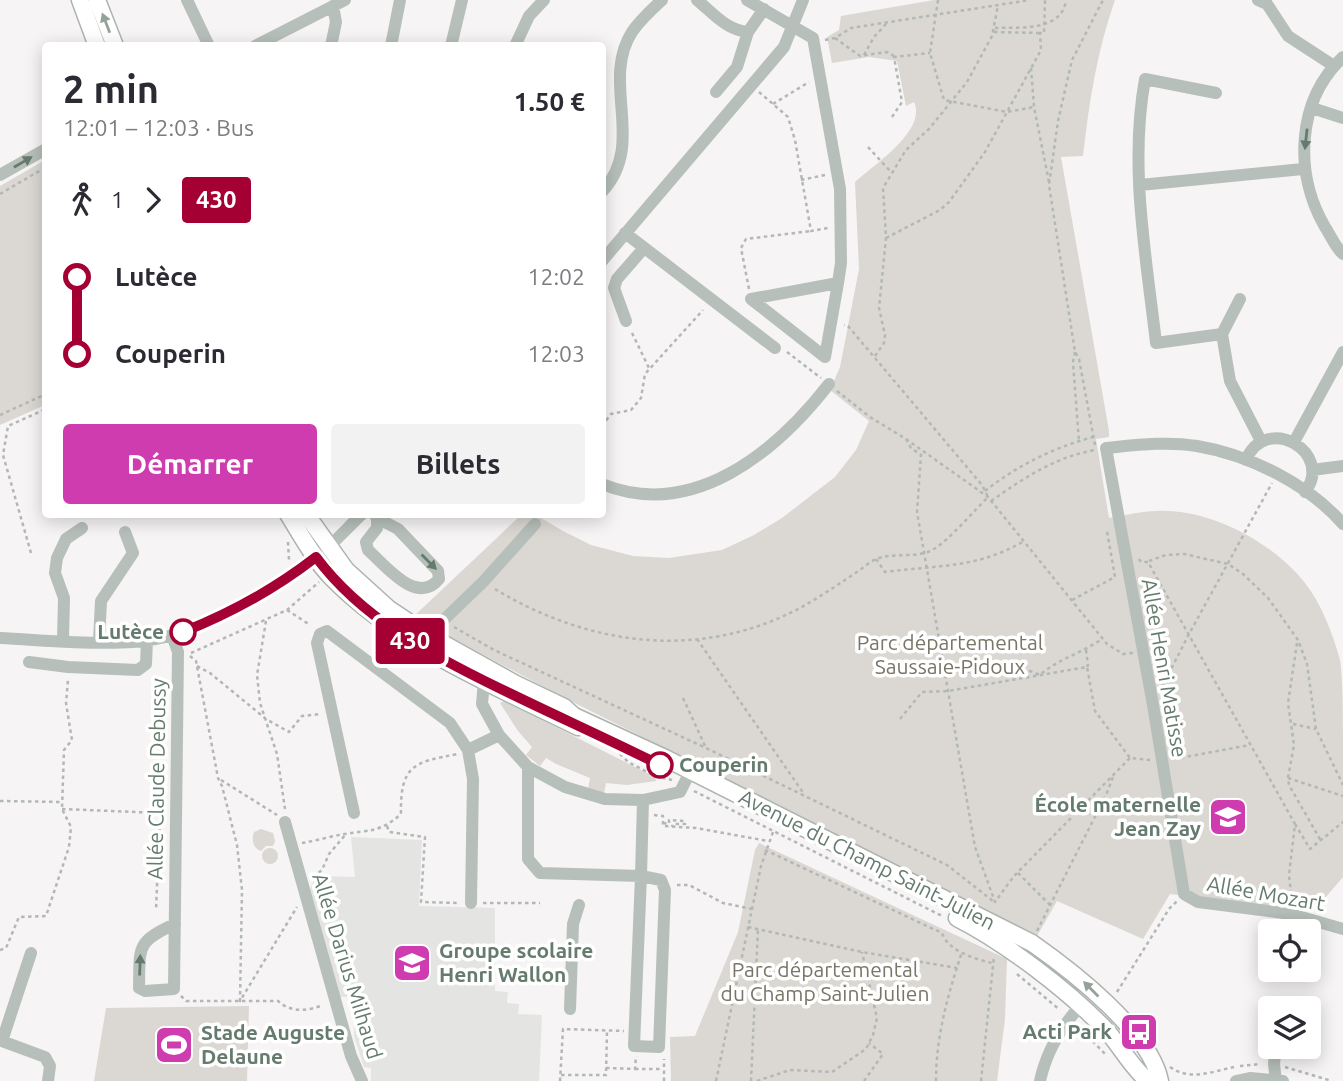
<!DOCTYPE html>
<html lang="fr">
<head>
<meta charset="utf-8">
<style>
	body { margin:0; font-family:Ubuntu,sans-serif; background:#f2f2f3; color:#2b2b33; height:100vh; display:flex; flex-direction:column; font-size:26px; white-space:nowrap }
	* { box-sizing:border-box; margin:0 }
	p { font-size:23px; color:#7c7c81 }
	.icon { flex:none; width:38px; height:38px; fill:none; stroke:currentColor; stroke-width:2; stroke-linecap:round; stroke-linejoin:round }
	.map { position:relative; flex:1; overflow:hidden }
	.details { position:absolute; left:42px; top:42px; width:564px; height:476px; display:flex; flex-direction:column; background:#fff; border-radius:7px; box-shadow:0 4px 18px #0003 }
	.details>* { flex:none }
	.badge { padding:0 14px; border-radius:5px; font-size:24px; line-height:46px }
	.controls { position:absolute; left:1258px; top:919px; display:grid; gap:14px }
	.controls a { display:grid; place-items:center; width:63px; height:63px; border-radius:7px; background:#fff; box-shadow:0 4px 18px #0003; font-size:35px }
	.map>.badge { position:absolute; translate:-50% -50%; box-shadow:0 0 0 4px #fff }
	.legs { display:flex; align-items:center; gap:10px; height:77px; padding:0 21px; font-size:23px }
	.legs p { margin-inline-start:auto }
	.headline { display:flex; align-items:center; justify-content:space-between; height:119px; padding:0 21px }
	h1 { font-size:38px; font-weight:700; line-height:52px }
	.button { display:flex; gap:14px; margin-top:auto; padding:14px 21px }
	.button a { flex:1; height:80px; border-radius:7px; background:#ce3cb0; color:#fff; font-size:28px; font-weight:700; line-height:80px; text-align:center }
	.button a+a { background:#f2f2f3; color:#2b2b33 }
	ul { padding:0 21px; list-style:none }
	li { display:flex; align-items:center; gap:24px; height:77px; font-size:26px }
	li i { display:grid; place-items:center; width:10px; height:100%; margin:0 9px; background:currentColor }
	li i::after { content:''; width:18px; height:18px; margin:-9px; border:5px solid; border-radius:50%; background:#fff }
	li p { margin-inline-start:auto }
	li:first-child i { background:linear-gradient(#0000 50%,currentColor 0) }
	li:last-child i { background:linear-gradient(currentColor 50%,#0000 0) }
	.map>svg:first-child { display:block }
	.built { fill:#e4e4e3 }
	.green { fill:#dbd8d3 }
	.lines { fill:none; stroke-linecap:round; stroke-linejoin:round }
	.major-casing { stroke:#acb4af; stroke-width:19 }
	.path { stroke:#b2b8b5; stroke-width:2.5; stroke-dasharray:3.5 3.5; stroke-linecap:butt }
	.minor { stroke:#b7bfba; stroke-width:12 }
	.major { stroke:#fff; stroke-width:16 }
	.oneway { fill:#93a39a }
	.oneway2 { fill:#657b6e }
	.line-1-casing { stroke:#fff; stroke-width:16 }
	.line-1 { stroke:#a50034; stroke-width:10 }
	.stop-1-dot { fill:#fff; stroke:#a50034; stroke-width:3.5 }
	.labels { text-anchor:middle; stroke-width:7; stroke-linejoin:round; paint-order:stroke }
	.stop-label { font-size:21px; font-weight:bold; fill:#657b6e; stroke:#fff; text-anchor:end }
	.park-label { font-size:21px; fill:#797567; stroke:#fff }
	.street-label { font-size:21px; fill:#657b6e; stroke:#fff }
	.poi-label { font-size:21px; font-weight:bold; fill:#657b6e; stroke:#fff; text-anchor:end }
</style>
</head>
<body>
<div class="map">
<svg width="1343" height="1081" viewBox="0 0 1343 1081">
	<rect width="100%" height="100%" fill="#f6f4f4"/>
	<!-- built -->
	<path class="built" d="M351 837 422 840 419 906 495 908V991L508 992 507 1003 519 1004 518 1014 542 1015 539 1081H371V1068L364 1067 354 1036 355 997H338L309 891 314 880 319 876 355 877Z"/>
	<!-- green -->
	<path class="green" d="M934 0H1115C1097 51 1089 102 1083 156L1061 157 1109 431V437L1096 439 1109 518C1128 515 1147 510 1167 511 1216 512 1274 544 1305 583 1321 603 1333 634 1340 660 1343 679 1343 713 1343 734 1343 782 1343 830 1343 877L1313 912 1170 894 1143 939 1057 901 1037 936 555 693 413 617 521 515H536L563 531 591 545 633 556 669 558 722 550 754 535 782 518 835 477 856 450 869 421 830 390 840 367 859 269 855 182C876 163 927 130 914 102L906 106 897 61 869 57 832 63 827 37 839 30 841 16Z
		M45 160V405L0 425V186Z
		M504 701 655 777 656 781 627 785 606 783 604 793 588 789 590 778 556 764 546 758 540 766 526 755 532 747 518 731 500 703Z
		M261 829 273 833 275 841 273 846H266L261 851C253 848 251 840 254 832Z
		M759 843 1007 959 1005 1019 997 1081H671L670 1037 695 1036 738 932 755 850Z
		M262 856a8 8 0 1 1 16 0a8 8 0 1 1-16 0Z
		M249 1006 247 1081H94L106 1008Z"/>
	<g class="lines">
		<defs>
			<path id="major" d="M80 0 97 46
				M97 0 115 46
				M288 514C301 535 314 559 331 577 400 647 491 684 578 727
				M306 514 346 570 389 609 428 635 516 684 564 707 574 716 665 758 1032 943C1072 971 1150 1031 1160 1081
				M957 918C1006 943 1069 991 1107 1031 1121 1047 1132 1068 1148 1081"/>
		</defs>
		<!-- major casing -->
		<use href="#major" class="major-casing"/>
		<!-- path -->
		<path class="path" d="M938 0 930 53 944 100 1007 112 1034 107
			M995 28C1019 27 1062 32 1066 0
			M994 32 1040 33
			M835 38 860 56 887 52 894 56
			M825 40 835 38 851 28 1030 0
			M864 55 874 37 886 24
			M1031 68 1034 107 1049 182
			M759 92 788 117 795 140 811 231 828 228
			M773 104 809 82
			M892 117 902 102 894 57 930 53
			M868 147 891 172
			M801 180 825 175
			M0 194 46 167
			M886 238 940 210 949 202 985 152 1041 50 1040 33H1044L1045 0
			M749 289 741 248 746 239 811 231
			M632 333 649 368
			M787 352 821 378
			M1075 352 1073 362 1079 442
			M875 356 884 343 885 335 879 308 886 238 883 188 906 150 929 129 967 82 992 36 998 5
			M837 391 870 417 906 439 988 497 1107 644 1123 654 1133 653
			M0 415 46 394
			M602 426 611 414 631 410 641 398 645 374 703 310
			M906 439 911 448 921 455 917 512 975 847 995 902 1014 876 1130 758
			M1095 445 1079 359 1075 352 1049 185 1058 121 1072 60 1103 0
			M985 491C1018 465 1053 448 1093 437
			M991 501C1024 478 1055 457 1095 450
			M288 542 289 560
			M31 553 3 455 8 426 46 409
			M876 559 885 572C936 565 977 569 1024 541
			M1139 559 1141 562H1148L1295 824 1289 875 1292 901
			M1149 561 1166 555 1184 554 1228 564 1243 574 1268 598 1298 640 1307 664 1316 729 1343 785
			M495 589C589 646 700 661 800 608 818 598 836 586 854 574 861 570 869 562 876 559 894 552 918 559 934 549 948 541 975 510 988 497L982 485 848 326 844 325
			M1072 600 1115 577 1107 531
			M287 610 310 625
			M266 621 257 675 260 703 277 754 285 809
			M454 627 494 650 706 748 947 865 993 901
			M697 639 804 794
			M1297 643 1288 703 1294 745 1288 778 1289 785 1321 841
			M1086 650 1088 665 1087 667
			M191 653 287 610 319 582
			M190 656 196 661 218 778 222 786 237 845 242 890 240 1001 297 907
			M197 666 210 673 266 719 289 732 302 716 321 714
			M945 672 1030 671 1040 675C1058 659 1082 653 1102 639
			M1162 687 1189 634 1272 483
			M683 698 706 748
			M900 719 922 692 948 691 1087 667 1095 711 1130 758 1150 760
			M1293 724 1316 729
			M620 754 628 762 655 776 672 780
			M1174 759 1250 745
			M1288 778 1343 796
			M221 780 277 815
			M694 791 944 917
			M0 801 63 802
			M62 809 160 813 156 910
			M654 815 663 816V826L696 828 768 841
			M663 823 669 824V820L685 821V824H673L672 827
			M1295 824 1310 849 1343 822
			M387 826 389 832 425 837 421 902 459 903
			M302 843C316 841 331 836 345 834 370 830 381 832 401 814 400 765 414 762 458 754
			M765 850 942 933C948 951 975 959 992 963
			M1018 873 1050 905
			M313 877 322 870 329 854 346 834
			M677 885H689L723 903 752 909
			M483 903H540
			M748 927 862 952 957 968
			M1037 931 1106 795 1113 777
			M0 950 6 948 19 917 46 916 69 847 71 827 62 809 64 750 72 740 66 703 68 680
			M1017 974 1060 1010
			M1117 992 1169 909 1177 901
			M181 996 186 1001H278C291 1013 308 1011 323 1005
			M1078 1026 1107 1056
			M1240 1066 1261 1064
			M1170 1067C1190 1081 1211 1072 1234 1067
			M1285 1067 1332 1081
			M606 1068 635 1069 636 1056
			M635 1069H663
			M561 1075H606L607 1031
			M560 1081 563 1029 624 1031
			M664 1081V1059
			M716 1081 761 866 773 832
			M751 1081 758 929
			M757 1081 790 1070 832 1072 866 1049 873 1035 877 1018 862 952
			M864 1081 883 1054 869 1043
			M936 1081C936 1036 948 994 962 952
			M981 1081 994 956"/>
		<!-- minor -->
		<path class="minor" d="M187 0 209 46
			M697 0C713 13 726 30 748 32L764 9
			M747 0 813 38 840 189 841 263 838 283 751 299 825 357 838 283
			M1258 0 1267 4 1288 36 1334 66
			M255 46 345 0
			M331 46 336 22 333 6
			M391 46 400 0
			M451 46 462 0
			M515 46 529 16 544 0
			M1343 57C1296 101 1294 174 1325 227 1331 236 1335 247 1343 254
			M716 92 737 67 748 32
			M1216 93 1145 79C1129 166 1146 255 1156 343L1222 334
			M1312 108 1343 118
			M0 175 46 149
			M1140 185 1303 169
			M602 192C647 144 600 82 632 32 640 20 651 10 662 0
			M625 233 775 348
			M602 261 784 47 803 0
			M1240 299 1222 334 1230 381 1261 441
			M626 321 614 288 617 279 644 248
			M1294 442 1343 352
			M1246 460C1266 412 1335 453 1305 492
			M1312 470 1343 466
			M602 484C693 521 776 452 829 384
			M374 514 377 518 398 529 438 571 439 579C417 606 386 566 368 550L366 542 377 528V518
			M1343 524C1308 484 1250 455 1197 446 1167 441 1136 445 1106 448L1153 705 1184 894 1198 902 1291 914 1343 929
			M172 635 178 652 174 989 145 991 139 988C140 948 135 942 175 924
			M428 635 483 582 535 524
			M0 638C42 640 92 645 133 642 203 637 275 591 327 548 339 538 350 525 362 514
			M63 640 64 598 55 573 57 558 66 539 82 528
			M99 641 101 601 133 553 125 532
			M29 662 68 667 138 670 146 664 147 640
			M484 681 482 704 499 735 528 767 565 787 605 799 643 800 680 792 686 780
			M468 750 499 735
			M528 767V859L540 873 641 876 643 800
			M354 813 317 643 320 634 327 631 450 723 468 750 473 779 471 903
			M285 822 351 1056 362 1081
			M641 876 661 880 665 890 659 1047 634 1046Z
			M31 953 2 1041 45 1057 50 1066 48 1081
			M570 1009 573 924 579 905
			M1040 1081C1046 1053 1062 1026 1081 1005
			M1236 1081 1250 1078 1283 1081
			M1276 1081 1274 1064 1276 1046"/>
		<!-- major -->
		<use href="#major" class="major"/>
	</g>
	<!-- one-way arrows -->
	<defs><path id="oneway-solid" d="M-6-.8H1V-3.2L6.5 0L1 3.2V.8H-6Z" transform="scale(1.75)"/></defs>
	<g class="oneway">
		<use href="#oneway-solid" transform="translate(106 23) rotate(-111)"/>
		<use href="#oneway-solid" transform="translate(1091 989) rotate(-135)"/>
	</g>
	<g class="oneway2">
		<use href="#oneway-solid" transform="translate(1306 139) rotate(96)"/>
		<use href="#oneway-solid" transform="translate(23 162) rotate(-30)"/>
		<use href="#oneway-solid" transform="translate(429 562) rotate(45)"/>
		<use href="#oneway-solid" transform="translate(140 965) rotate(-88)"/>
	</g>
	<g class="lines">
		<defs>
			<path id="line-1" d="M183 632C231 613 276 588 316 557 362 619 433 656 501 689 554 715 608 739 660 765"/>
		</defs>
		<!-- line-1 casing -->
		<use href="#line-1" class="line-1-casing"/>
		<!-- line-1 -->
		<use href="#line-1" class="line-1"/>
	</g>
	<!-- icons -->
	<defs>
		<symbol id="school-square" viewBox="-11 -11 22 22"><rect x="-9" y="-9" width="18" height="18" rx="4" fill="#ce3cb0" stroke="#fff"/><path d="M0-5L7-2L0 1L-7-2ZM-4 1L0 2.5L4 1V4Q0 6-4 4Z" fill="#fff"/></symbol>
		<symbol id="bus-square" viewBox="-11 -11 22 22"><rect x="-9" y="-9" width="18" height="18" rx="4" fill="#ce3cb0" stroke="#fff"/><path d="M-5-6H5V4H4V6H2V4H-2V6H-4V4H-5ZM-3.5-4V0h7V-4ZM-3.5 1.2v1.5H-2V1.2ZM2 1.2v1.5H3.5V1.2Z" fill="#fff"/></symbol>
		<symbol id="stadium-square" viewBox="-11 -11 22 22"><rect x="-9" y="-9" width="18" height="18" rx="4" fill="#ce3cb0" stroke="#fff"/><path d="M0-5a6.5 5 0 1 0 0 10a6.5 5 0 1 0 0-10ZM-3.5-1.8h7v3.6h-7Z" fill="#fff"/></symbol>
	</defs>
	<g fill-rule="evenodd">
		<use href="#school-square" x="1206" y="795" width="44" height="44"/>
		<use href="#school-square" x="390" y="941" width="44" height="44"/>
		<use href="#bus-square" x="1117" y="1010" width="44" height="44"/>
		<use href="#stadium-square" x="152" y="1023" width="44" height="44"/>
	</g>
	<!-- markers -->
	<g class="stop-1-dot">
		<circle cx="183" cy="632" r="12"/>
		<circle cx="660" cy="765" r="12"/>
	</g>
	<g class="labels">
		<!-- stop labels -->
		<g class="stop-label">
			<text x="164" y="639">Lutèce</text>
			<text x="679" y="772" text-anchor="start">Couperin</text>
		</g>
		<!-- park labels -->
		<g class="park-label">
			<text x="950" y="650">Parc départemental<tspan x="950" dy="24">Saussaie-Pidoux</tspan></text>
			<text x="825" y="977">Parc départemental<tspan x="825" dy="24">du Champ Saint-Julien</tspan></text>
		</g>
		<!-- street labels -->
		<g class="street-label">
			<text transform="translate(1164 668) rotate(80)" y="7">Allée Henri Matisse</text>
			<text transform="translate(157 779) rotate(-89)" y="7">Allée Claude Debussy</text>
			<text transform="translate(867 860) rotate(27)" y="7">Avenue du Champ Saint-Julien</text>
			<text transform="translate(1266 894) rotate(10)" y="7">Allée Mozart</text>
			<text transform="translate(347 966) rotate(73)" y="7">Allée Darius Milhaud</text>
		</g>
		<!-- poi labels -->
		<g class="poi-label">
			<text x="1201" y="812">École maternelle<tspan x="1201" dy="24">Jean Zay</tspan></text>
			<text x="439" y="958" text-anchor="start">Groupe scolaire<tspan x="439" dy="24">Henri Wallon</tspan></text>
			<text x="1112" y="1039">Acti Park</text>
			<text x="201" y="1040" text-anchor="start">Stade Auguste<tspan x="201" dy="24">Delaune</tspan></text>
		</g>
	</g>
</svg>
<div class="controls">
<a><svg class="icon" aria-label="locate" viewBox="0 0 24 24"><circle cx="12" cy="12" r="6"/><path d="M12 2v4M12 18v4M2 12h4M18 12h4"/></svg></a>
<a><svg class="icon" aria-label="layers" viewBox="0 0 24 24"><path d="M12 4l9 5-9 5-9-5zM3 14l9 5 9-5"/></svg></a>
</div>
<b class="badge" style="left:410px;top:641px;background:#a50034;color:#fff">430</b>
<section class="details">
<div class="headline"><div><h1>2 min</h1><p>12:01 – 12:03 · Bus</p></div><b>1.50 €</b></div>
<div class="legs"><svg class="icon" aria-label="walk" viewBox="0 0 24 24"><circle cx="13" cy="4" r="2"/><path d="M13 8l-2 6 4 7M11 14l-3 7M7 12l3-4h3l4 4"/></svg>1<svg class="icon" aria-label="forward" viewBox="0 0 24 24"><path d="M9 5l7 7-7 7"/></svg><b class="badge" style="background:#a50034;color:#fff">430</b></div>
<ul>
<li><i style="color:#a50034"></i><b>Lutèce</b><p>12:02</p></li>
<li><i style="color:#a50034"></i><b>Couperin</b><p>12:03</p></li>
</ul>
<div class="button"><a>Démarrer</a><a>Billets</a></div>
</section>
</div>
</body>
</html>
